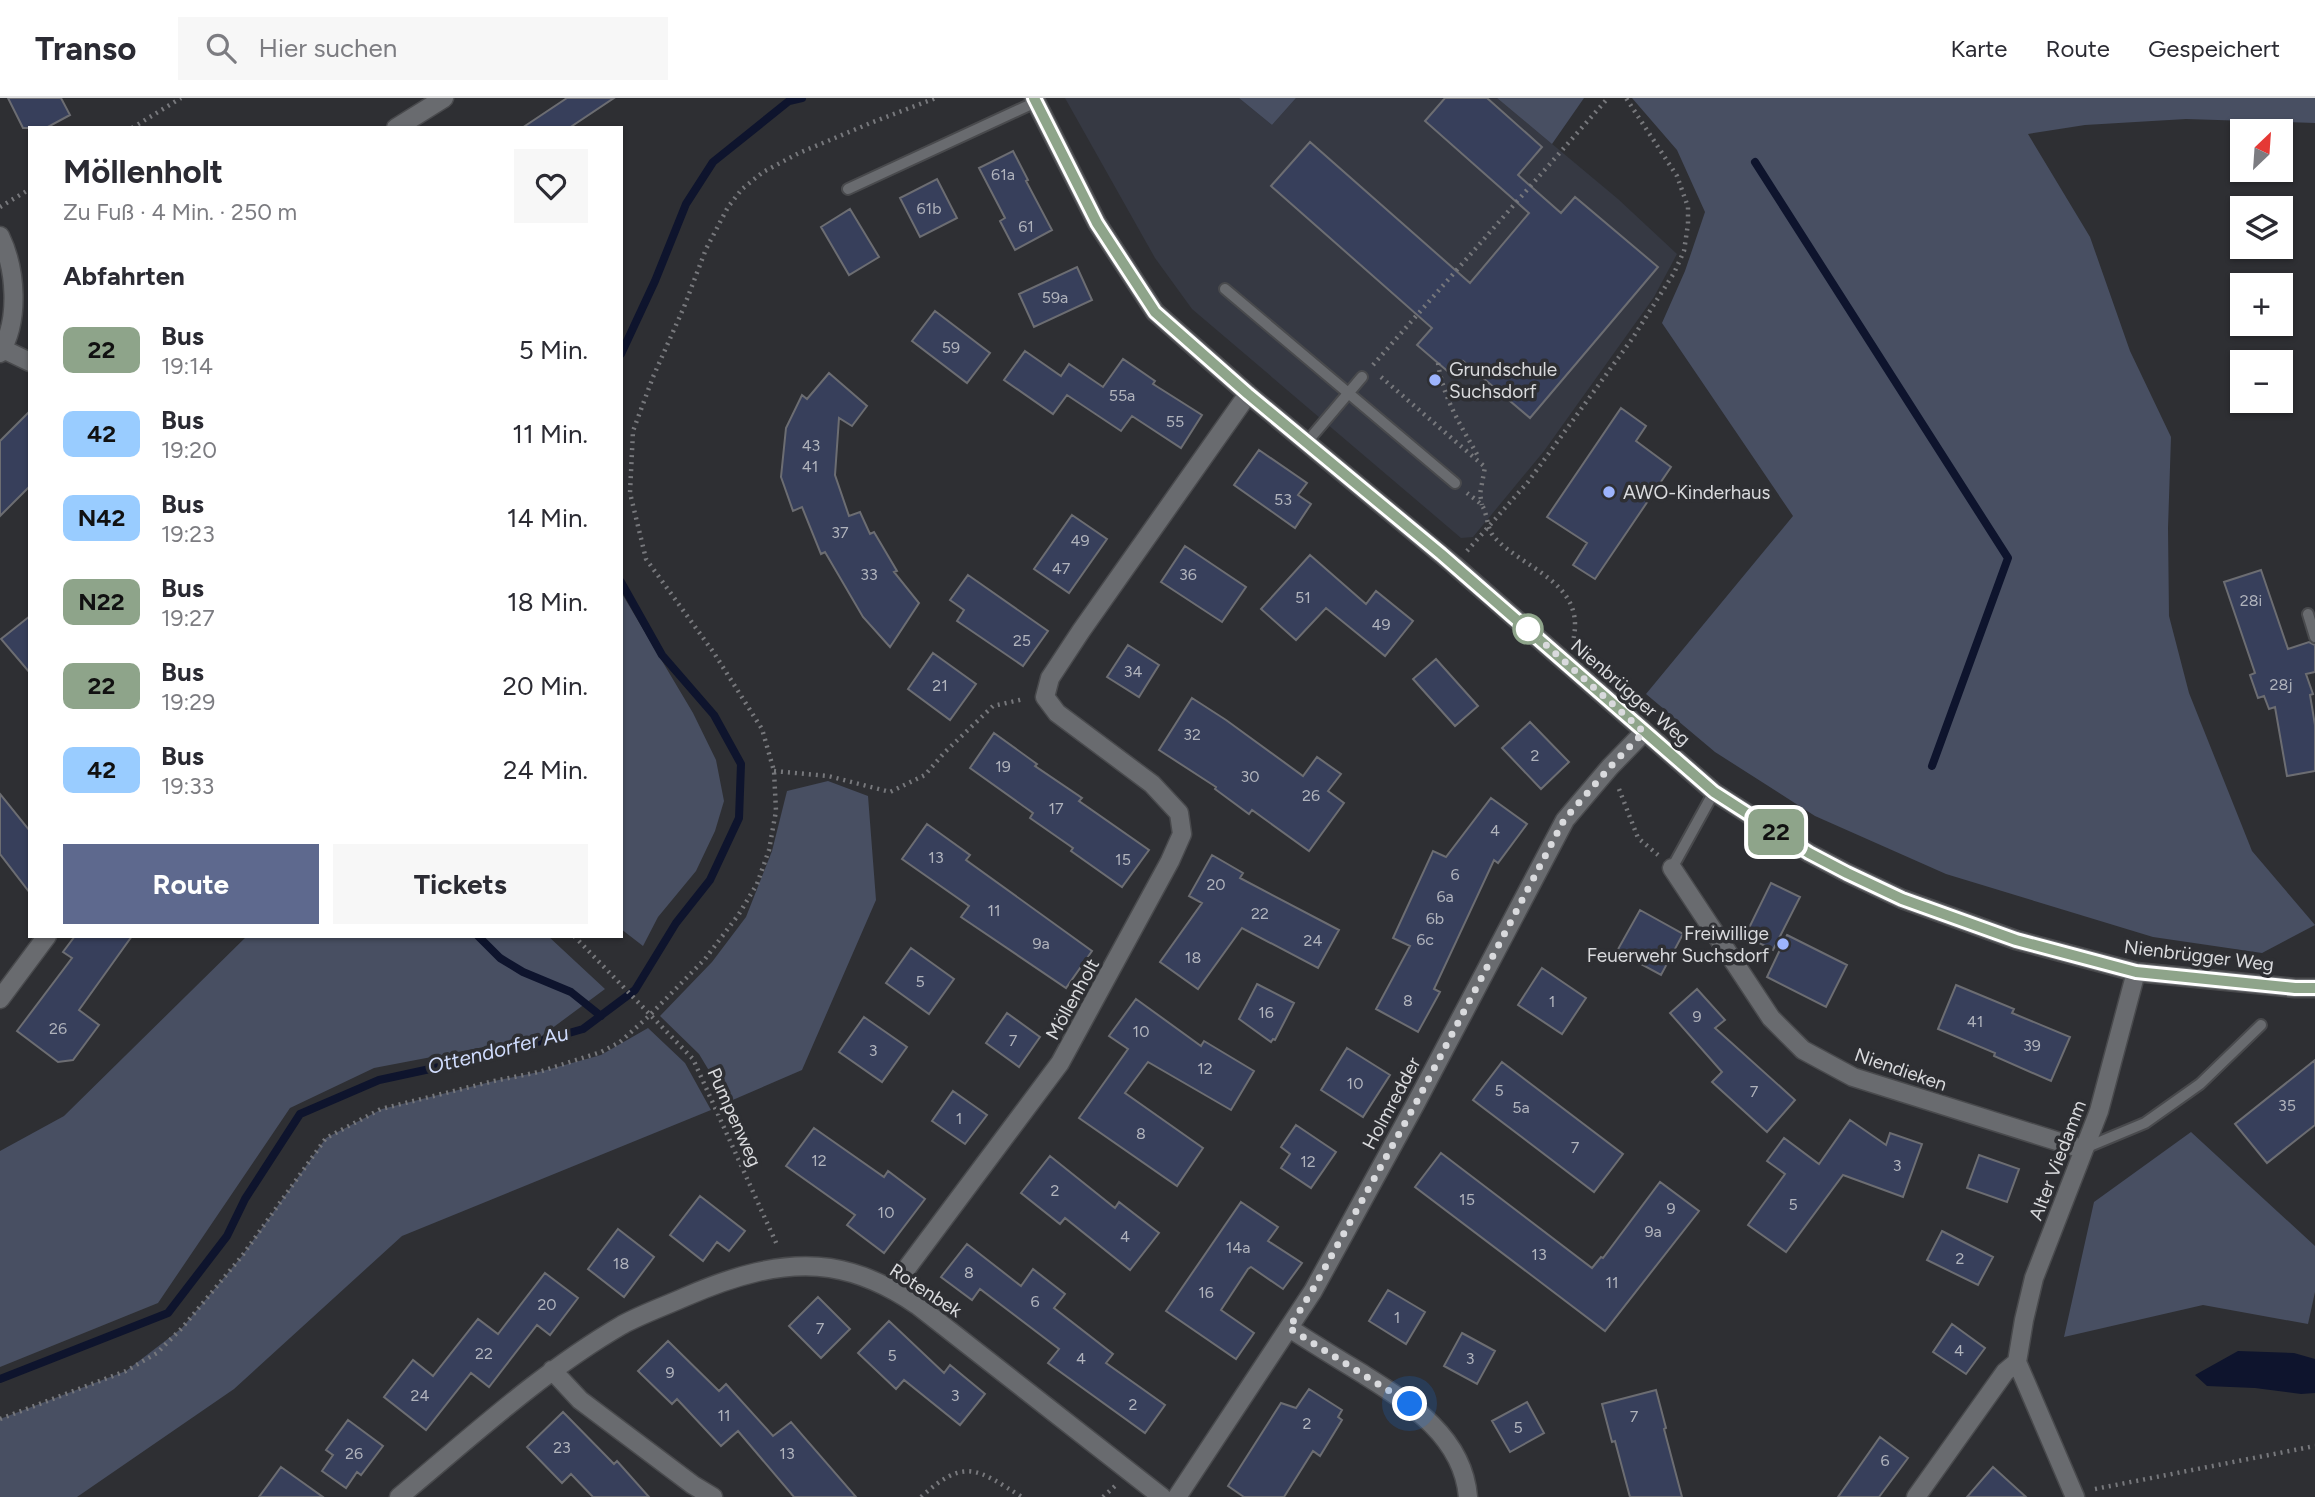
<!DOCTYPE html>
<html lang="de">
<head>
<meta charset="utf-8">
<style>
	body { margin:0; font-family:Figtree,sans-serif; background:#f7f7f7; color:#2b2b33; height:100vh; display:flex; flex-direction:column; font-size:26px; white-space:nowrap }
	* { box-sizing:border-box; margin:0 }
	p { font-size:23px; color:#7c7c81 }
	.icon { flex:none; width:38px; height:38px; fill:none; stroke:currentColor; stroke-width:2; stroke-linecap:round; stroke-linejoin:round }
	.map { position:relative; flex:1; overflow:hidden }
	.panel { position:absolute; left:28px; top:28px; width:595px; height:812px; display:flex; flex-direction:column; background:#fff; border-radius:0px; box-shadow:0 2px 5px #0004 }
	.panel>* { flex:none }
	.badge { padding:0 14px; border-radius:10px; font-size:24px; line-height:46px }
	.needle { width:46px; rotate:25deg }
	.controls { position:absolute; left:2230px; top:21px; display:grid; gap:14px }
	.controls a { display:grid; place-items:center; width:63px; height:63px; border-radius:0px; background:#fff; box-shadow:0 2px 5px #0004; font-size:35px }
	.you { position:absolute; width:35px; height:35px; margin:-18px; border:5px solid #fff; border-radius:50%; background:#1a73e8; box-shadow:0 0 0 10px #1a73e833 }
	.map>.badge { position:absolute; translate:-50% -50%; box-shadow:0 0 0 4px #fff }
	h2 { padding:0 35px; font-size:26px; line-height:63px }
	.round { display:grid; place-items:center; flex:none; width:74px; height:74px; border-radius:0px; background:#f7f7f7 }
	.overview { display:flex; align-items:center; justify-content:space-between; height:119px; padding:0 35px }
	h1 { font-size:33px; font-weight:700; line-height:52px }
	.action { display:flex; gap:14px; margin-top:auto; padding:14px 35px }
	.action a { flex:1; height:80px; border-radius:0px; background:#5e698e; color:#fff; font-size:28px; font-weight:700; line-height:80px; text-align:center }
	.action a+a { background:#f7f7f7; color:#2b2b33 }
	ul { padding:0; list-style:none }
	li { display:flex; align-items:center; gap:21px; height:84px; padding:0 35px }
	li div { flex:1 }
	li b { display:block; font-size:26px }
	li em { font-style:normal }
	li .badge { min-width:77px; font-weight:700; text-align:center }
	header { display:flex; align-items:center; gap:42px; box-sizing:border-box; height:98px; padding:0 35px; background:#fff; border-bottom:2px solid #e1e1e2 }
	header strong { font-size:33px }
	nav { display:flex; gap:38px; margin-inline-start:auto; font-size:24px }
	.search { width:490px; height:63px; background:#f7f7f7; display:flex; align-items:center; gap:18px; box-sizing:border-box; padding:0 24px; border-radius:0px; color:#7c7c81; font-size:26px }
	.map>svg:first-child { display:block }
	.built { fill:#363943 }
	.green { fill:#484f62 }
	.water { fill:#0e142d }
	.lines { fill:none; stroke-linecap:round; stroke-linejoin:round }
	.stream { stroke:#0e142d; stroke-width:8 }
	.building { fill:#373f5b; stroke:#6c6d72; stroke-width:2 }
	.lane-casing { stroke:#494a4d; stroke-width:14 }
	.street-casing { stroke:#494a4d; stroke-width:21 }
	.path { stroke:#77787c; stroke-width:4.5; stroke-dasharray:2 5; stroke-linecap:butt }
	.lane { stroke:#696b6f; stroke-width:10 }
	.street { stroke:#696b6f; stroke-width:18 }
	.line-casing { stroke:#fff; stroke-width:16 }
	.line { stroke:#8ea48a; stroke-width:10 }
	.walk { stroke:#d9dadd; stroke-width:7; stroke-dasharray:0 12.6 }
	.poi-dot { fill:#9db4fd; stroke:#2e2f33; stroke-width:2.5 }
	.stop-dot { fill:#fff; stroke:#8ea48a; stroke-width:3.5 }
	.labels { text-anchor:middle; stroke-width:7; stroke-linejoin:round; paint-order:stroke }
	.number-label { font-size:16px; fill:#b0b3bc }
	.poi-label { font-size:19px; fill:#d9dadd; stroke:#2e2f33; text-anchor:start }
	.street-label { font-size:19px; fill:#d9dadd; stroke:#2e2f33 }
	.water-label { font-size:21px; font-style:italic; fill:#d0dcfd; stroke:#2e2f33 }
</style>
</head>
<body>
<header>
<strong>Transo</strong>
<div class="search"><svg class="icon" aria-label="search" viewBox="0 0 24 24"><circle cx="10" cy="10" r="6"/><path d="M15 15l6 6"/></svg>Hier suchen</div>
<nav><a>Karte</a><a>Route</a><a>Gespeichert</a></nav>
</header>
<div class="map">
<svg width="2315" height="1399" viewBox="0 0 2315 1399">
	<rect width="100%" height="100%" fill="#2e2f33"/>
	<!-- built -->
	<path class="built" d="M1065 0H1239L1272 27 1296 0H1497L1618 101 1677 156 1654 199 1544 353 1473 439 1461 440 1192 211 1155 160Z"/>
	<!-- green -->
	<path class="green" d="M1239 0H1296L1272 27Z
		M1497 0H1584L1552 46Z
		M1632 0H2315V25L2186 21 2085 27 2028 36 2090 139 2130 253 2171 339 2168 430 2169 518 2189 595 2252 753 2315 827 2262 855 2153 839 1946 776 1815 718 1715 654 1646 596 1793 418 1662 225 1685 173 1705 114 1677 52Z
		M621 494 693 615 716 662 724 703 715 733 696 773 658 819 643 848 621 831Z
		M828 683 868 698 876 802 802 972 728 1004 699 956 660 918 712 864 746 819 772 753 787 693Z
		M247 838H548L605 891 524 951 489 948 374 970 290 1010 158 1205 0 1269V1053L64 1018Z
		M648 930 685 965 711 1012 402 1138 234 1291 77 1399H0V1321L126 1273 182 1230 242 1158 326 1040 382 1011 494 983 539 974 601 957Z
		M2191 1034 2315 1148V1194L2308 1226 2203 1207 2064 1239 2094 1104Z"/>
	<!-- water -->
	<path class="water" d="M2238 1253 2294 1255 2315 1261V1295L2301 1296 2255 1290 2207 1288 2195 1277Z"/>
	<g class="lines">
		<!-- stream -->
		<path class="stream" d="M1755 64 2008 460 1932 668
			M621 256 655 183 686 106 713 64 789 3 802 0
			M478 838 500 860 523 874 571 894 601 918
			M0 1281 168 1215 227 1138 245 1101 300 1016 379 982 481 960 583 931 635 892 676 825 710 782 739 720 741 666 714 617 662 557 621 484"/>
	</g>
	<!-- building -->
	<path class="building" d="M8 0H61L70 17 46 30H23Z
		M567 0H614L569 30H522Z
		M1445 0H1487L1542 49 1518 77 1561 115 1575 99 1658 169 1530 320 1463 263 1452 277 1417 247 1432 230 1271 88 1310 44 1470 185 1529 115 1425 23Z
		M1013 53 1028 82 1026 83 1052 132 1015 152 1000 123 1005 120 979 70Z
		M937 81 957 120 920 139 900 100Z
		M850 111 879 159 849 177 821 129Z
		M1077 169 1092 202 1034 229 1019 196Z
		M935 213 990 255 967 285 912 243Z
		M1025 253 1061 278 1069 266 1103 289 1123 261 1155 283 1153 286 1202 317 1181 350 1132 318 1121 333 1067 297 1053 316 1004 282Z
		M829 275 867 308 852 328 839 320 835 377 849 418 860 414 870 436 874 434 897 473 894 474 919 505 890 549 863 519 825 454 821 456 802 409 793 413 781 379 786 330 802 297 807 301Z
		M1621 310 1646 328 1636 343 1671 369 1595 481 1573 467 1587 445 1547 419Z
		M30 313V388L0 418V343Z
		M1259 352 1307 385 1298 397 1311 406 1295 430 1234 387Z
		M1072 417 1107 441 1069 495 1034 471Z
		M1185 448 1246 489 1222 524 1161 484Z
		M1310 457 1366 506 1376 493 1413 523 1385 558 1326 510 1296 542 1261 511Z
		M2261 472 2288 551 2309 544 2315 547V574L2306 576 2313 596 2310 597 2315 627V673L2287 678 2275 609 2269 611 2264 598 2258 600 2250 577 2255 575 2224 484Z
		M968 477 1048 533 1023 568 957 523 964 512 950 502Z
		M30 518V575L1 541Z
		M1128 547 1159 567 1139 599 1107 579Z
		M933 555 976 586 950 622 908 591Z
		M1436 561 1478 608 1455 628 1413 581Z
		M1192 600 1226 622 1303 678 1317 659 1341 676 1328 693 1344 705 1309 753 1252 712 1249 716 1215 691 1216 689 1159 652Z
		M1530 624 1569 664 1541 691 1502 650Z
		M994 635 1037 666 1035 668 1082 700 1079 703 1149 752 1122 789 1071 753 1073 750 1030 720 1033 715 970 670Z
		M0 696 30 733V795L0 756Z
		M1491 700 1527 726 1498 765 1494 762 1434 891 1440 894 1418 934 1376 911 1410 848 1393 840 1433 753 1446 759Z
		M927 726 970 757 966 762 1092 853 1066 890 961 819 969 808 902 761Z
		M1212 757 1243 775 1240 780 1339 832 1318 870 1242 830 1198 891 1160 864 1202 805 1189 798Z
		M1771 785 1800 799 1773 852 1745 838Z
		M1640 812 1683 836 1661 877 1617 853Z
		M1787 837 1847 867 1826 909 1767 879Z
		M75 838H132L79 912 99 927 73 962 58 964 17 933 72 860 63 854Z
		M911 850 954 881 929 916 886 885Z
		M1542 870 1586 900 1562 936 1518 907Z
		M1257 886 1294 905 1275 942 1273 941 1271 944 1239 921Z
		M1956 887 2014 911 2012 915 2070 939 2051 983 1994 958 1995 955 1938 931Z
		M1697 891 1725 922 1715 930 1795 1002 1767 1034 1712 984 1722 974 1670 915Z
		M1136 901 1201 948 1204 943 1254 973 1231 1012 1148 964 1125 995 1203 1050 1177 1088 1079 1020 1128 951 1109 938Z
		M1007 915 1040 939 1019 969 986 945Z
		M864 919 907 949 882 984 839 954Z
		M1347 950 1390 977 1363 1019 1321 992Z
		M2315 962V1027L2267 1065 2235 1026Z
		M1502 964 1623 1056 1594 1094 1473 1002Z
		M953 993 987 1017 965 1046 932 1023Z
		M1850 1022 1886 1047 1890 1035 1922 1046 1903 1099 1843 1077 1786 1154 1748 1127 1785 1076 1767 1063 1784 1040 1819 1066Z
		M1296 1027 1336 1054 1311 1090 1281 1070 1290 1056 1281 1049Z
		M814 1030 884 1079 888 1073 925 1101 884 1155 847 1127 855 1117 786 1068Z
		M1441 1055 1592 1170 1601 1159 1603 1160 1660 1084 1699 1113 1605 1233 1415 1089Z
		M1979 1057 2019 1071 2007 1104 1967 1090Z
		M1050 1058 1115 1110 1119 1104 1159 1135 1130 1172 1065 1120 1060 1126 1021 1095Z
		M700 1098 745 1133 729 1153 717 1144 703 1163 670 1137Z
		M1241 1104 1278 1129 1268 1143 1302 1165 1283 1191 1251 1169 1248 1171 1221 1212 1254 1235 1236 1261 1166 1213Z
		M618 1131 654 1159 624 1199 588 1171Z
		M1942 1133 1993 1159 1978 1187 1927 1162Z
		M967 1146 1021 1188 1033 1171 1065 1196 1054 1210 1113 1256 1106 1265 1165 1307 1145 1335 1048 1265 1059 1251 980 1191 972 1202 941 1179Z
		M545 1175 578 1200 550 1237 537 1227 489 1289 471 1275 426 1332 384 1299 413 1262 433 1278 478 1221 498 1236Z
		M1388 1192 1425 1214 1406 1246 1369 1223Z
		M818 1199 850 1231 821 1260 789 1228Z
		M889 1223 944 1275 950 1267 985 1296 960 1327 904 1282 896 1291 858 1255Z
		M1952 1226 1985 1250 1966 1276 1933 1254Z
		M1462 1235 1495 1253 1477 1286 1444 1268Z
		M668 1243 719 1293 726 1286 773 1338 791 1324 856 1399H794L738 1333 721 1348 677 1301 672 1306 638 1273Z
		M1309 1291 1342 1312 1338 1319 1342 1322 1320 1358 1313 1353 1284 1399H1244L1228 1388 1281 1305 1296 1310Z
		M1656 1292 1666 1330 1664 1331 1682 1399H1630L1615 1343 1612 1344 1602 1306Z
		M1527 1304 1544 1335 1510 1354 1492 1323Z
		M563 1314 614 1366 617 1363 649 1399H593L571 1376 562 1385 527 1349Z
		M348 1322 383 1348 361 1377 357 1374 346 1390 322 1373 333 1357 326 1352Z
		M1880 1339 1908 1360 1879 1399H1838Z
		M281 1369 323 1399H259Z
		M1993 1369 2026 1399H1967Z"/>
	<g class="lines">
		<defs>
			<path id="lane" d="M848 91 1036 4
				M1225 191 1455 385
				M1307 344 1362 279
				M2308 516 2315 539
				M1672 770 1714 694
				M2085 1050 2145 1025 2200 986 2261 927"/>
			<path id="street" d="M1034 0 1097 125 1155 214 1248 296 1454 467 1714 694 1809 755 1847 775 1902 801 2016 842 2136 874 2295 890H2315
				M396 30 444 0
				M0 138C16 171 20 222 0 255
				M3 251 30 264
				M1672 770 1771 920 1803 952 1853 979 2082 1051
				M0 901 47 838
				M892 1190 1060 965 1170 763 1182 736 1179 715 1152 686 1057 615 1045 599 1050 580 1081 533 1248 296
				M1289 1230C1314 1246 1338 1261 1363 1276 1409 1305 1463 1338 1468 1399
				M552 1272 580 1302 693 1387 713 1399
				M399 1399C471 1339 541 1274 622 1227 642 1216 665 1208 685 1199 731 1179 780 1163 830 1170 862 1175 891 1189 917 1207L1162 1399
				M1177 1399 1313 1193 1416 1005 1565 722 1610 669 1644 634
				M1916 1399 2005 1274 2017 1264
				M2075 1399 2017 1264 2024 1222 2034 1180 2099 1013 2136 874"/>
		</defs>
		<!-- lane casing -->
		<use href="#lane" class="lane-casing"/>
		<!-- street casing -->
		<use href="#street" class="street-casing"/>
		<!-- path -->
		<path class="path" d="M132 30 181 0
			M0 109 30 91
			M1438 265C1443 300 1461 328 1478 358
			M1373 267 1608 0
			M1381 279 1485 369 1480 396 1482 407
			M1467 395C1472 399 1480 404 1483 409 1488 419 1487 432 1495 440 1525 472 1587 485 1573 543
			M1467 453 1528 384 1632 241 1674 175 1684 153 1688 126V109L1677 78 1626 0
			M774 673 828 678 890 694 925 677 944 655 993 608 1024 601
			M1619 691 1638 740 1658 757
			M574 838 693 961 778 1149
			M0 1321 126 1273 157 1255 182 1230 242 1158 326 1040 381 1011 494 983 539 974 601 954 620 944 649 918 705 861 739 816 757 786 769 752 776 713 774 673 762 631 714 555 646 461 630 395 633 333 653 279 684 209 706 151 728 109 742 91 763 74 799 55 873 24 936 0
			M2095 1391 2315 1348
			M921 1399C965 1359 977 1371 1022 1399
			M1103 1399 1115 1388"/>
		<!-- lane -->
		<use href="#lane" class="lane"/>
		<!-- street -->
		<use href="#street" class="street"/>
	</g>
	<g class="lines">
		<defs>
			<path id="line" d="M1034 0 1097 125 1155 214 1248 296 1441 456 1714 694 1809 755 1847 775 1902 801 2016 842 2136 874 2295 890H2315"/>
		</defs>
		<!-- line casing -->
		<use href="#line" class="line-casing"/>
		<!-- line -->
		<use href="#line" class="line"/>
		<!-- walk -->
		<path class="walk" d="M1410 1306 1289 1230 1312 1193 1416 1005 1564 722 1610 669 1644 634 1528 531"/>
	</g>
	<!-- markers -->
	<g class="poi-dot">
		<circle cx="1435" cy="282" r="7"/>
		<circle cx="1609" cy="394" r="7"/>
		<circle cx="1783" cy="846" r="7"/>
	</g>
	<circle class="stop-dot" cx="1528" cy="531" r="14"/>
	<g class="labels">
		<!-- number labels -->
		<g class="number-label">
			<text x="1003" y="82">61a</text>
			<text x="929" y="116">61b</text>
			<text x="1026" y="134">61</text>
			<text x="1055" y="205">59a</text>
			<text x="951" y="255">59</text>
			<text x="1122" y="303">55a</text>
			<text x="1175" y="329">55</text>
			<text x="811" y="353">43</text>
			<text x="810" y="374">41</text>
			<text x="1283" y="407">53</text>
			<text x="840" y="440">37</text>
			<text x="1080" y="448">49</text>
			<text x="1061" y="476">47</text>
			<text x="869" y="482">33</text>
			<text x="1188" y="482">36</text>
			<text x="1303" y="505">51</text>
			<text x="2251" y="508">28i</text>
			<text x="1381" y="532">49</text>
			<text x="1022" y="548">25</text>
			<text x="1133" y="579">34</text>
			<text x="2281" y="592">28j</text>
			<text x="940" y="593">21</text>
			<text x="1192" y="642">32</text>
			<text x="1535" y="663">2</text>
			<text x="1003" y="674">19</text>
			<text x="1250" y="684">30</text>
			<text x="1311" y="703">26</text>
			<text x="1056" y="716">17</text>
			<text x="1495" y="738">4</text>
			<text x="936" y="765">13</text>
			<text x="1123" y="767">15</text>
			<text x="1455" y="782">6</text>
			<text x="1216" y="792">20</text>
			<text x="1445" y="804">6a</text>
			<text x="994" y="818">11</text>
			<text x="1260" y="821">22</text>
			<text x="1435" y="826">6b</text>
			<text x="1425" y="847">6c</text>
			<text x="1313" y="848">24</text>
			<text x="1041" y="851">9a</text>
			<text x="1193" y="865">18</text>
			<text x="920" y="889">5</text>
			<text x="1408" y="908">8</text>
			<text x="1552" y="909">1</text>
			<text x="1266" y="920">16</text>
			<text x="1697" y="924">9</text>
			<text x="1975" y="929">41</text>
			<text x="58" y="936">26</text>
			<text x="1141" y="939">10</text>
			<text x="1013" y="948">7</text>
			<text x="2032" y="953">39</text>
			<text x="873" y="958">3</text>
			<text x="1205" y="976">12</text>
			<text x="1355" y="991">10</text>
			<text x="1499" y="998">5</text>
			<text x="1754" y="999">7</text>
			<text x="2287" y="1013">35</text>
			<text x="1521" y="1015">5a</text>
			<text x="959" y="1026">1</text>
			<text x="1141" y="1041">8</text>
			<text x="1575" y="1055">7</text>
			<text x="819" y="1068">12</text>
			<text x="1308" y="1069">12</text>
			<text x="1897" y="1073">3</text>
			<text x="1055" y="1098">2</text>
			<text x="1467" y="1107">15</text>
			<text x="1793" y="1112">5</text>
			<text x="1671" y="1116">9</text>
			<text x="886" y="1120">10</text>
			<text x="1653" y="1139">9a</text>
			<text x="1125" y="1144">4</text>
			<text x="1238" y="1155">14a</text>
			<text x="1539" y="1162">13</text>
			<text x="1960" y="1166">2</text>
			<text x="621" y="1171">18</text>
			<text x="969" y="1180">8</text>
			<text x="1612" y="1190">11</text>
			<text x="1206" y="1200">16</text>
			<text x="1035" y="1209">6</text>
			<text x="547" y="1212">20</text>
			<text x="1397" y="1225">1</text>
			<text x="820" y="1236">7</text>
			<text x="1959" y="1258">4</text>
			<text x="484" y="1261">22</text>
			<text x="892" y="1263">5</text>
			<text x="1081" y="1266">4</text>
			<text x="1470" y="1266">3</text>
			<text x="670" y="1280">9</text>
			<text x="420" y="1303">24</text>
			<text x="955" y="1303">3</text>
			<text x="1133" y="1312">2</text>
			<text x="724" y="1323">11</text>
			<text x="1634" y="1324">7</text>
			<text x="1307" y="1331">2</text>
			<text x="1518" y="1335">5</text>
			<text x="562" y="1355">23</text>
			<text x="354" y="1361">26</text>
			<text x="787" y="1361">13</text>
			<text x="1885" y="1368">6</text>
		</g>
		<!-- poi labels -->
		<g class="poi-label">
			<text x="1449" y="278">Grundschule<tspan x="1449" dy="22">Suchsdorf</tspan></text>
			<text x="1623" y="401">AWO-Kinderhaus</text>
			<text x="1769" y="842" text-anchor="end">Freiwillige<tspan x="1769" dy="22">Feuerwehr Suchsdorf</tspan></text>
		</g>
		<!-- street labels -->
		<g class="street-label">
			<text transform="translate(1631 594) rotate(41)" y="7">Nienbrügger Weg</text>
			<text transform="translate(2199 857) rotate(7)" y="7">Nienbrügger Weg</text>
			<text transform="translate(1072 901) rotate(-61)" y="7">Möllenholt</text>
			<text transform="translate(1901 971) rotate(19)" y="7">Niendieken</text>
			<text transform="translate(1391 1005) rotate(-62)" y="7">Holmredder</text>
			<text transform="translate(735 1019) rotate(66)" y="7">Pumpenweg</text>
			<text transform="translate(2057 1062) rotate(-69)" y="7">Alter Viedamm</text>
			<text transform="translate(926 1192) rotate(33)" y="7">Rotenbek</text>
		</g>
		<!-- water labels -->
		<g class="water-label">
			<text transform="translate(498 952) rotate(-14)" y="7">Ottendorfer Au</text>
		</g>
	</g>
</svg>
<div class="controls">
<a><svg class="needle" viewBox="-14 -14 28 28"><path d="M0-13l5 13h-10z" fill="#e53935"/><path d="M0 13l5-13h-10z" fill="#7c7c81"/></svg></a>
<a><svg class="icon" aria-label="layers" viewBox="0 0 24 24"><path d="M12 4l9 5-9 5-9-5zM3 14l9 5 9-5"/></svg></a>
<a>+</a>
<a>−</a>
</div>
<div class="you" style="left:1410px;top:1306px"></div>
<b class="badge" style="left:1776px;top:734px;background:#8ea48a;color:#111">22</b>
<section class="panel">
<div class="overview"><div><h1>Möllenholt</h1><p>Zu Fuß · 4 Min. · 250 m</p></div><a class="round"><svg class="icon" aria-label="heart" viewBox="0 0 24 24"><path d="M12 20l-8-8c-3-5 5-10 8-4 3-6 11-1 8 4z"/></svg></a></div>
<h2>Abfahrten</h2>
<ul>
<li><span class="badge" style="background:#8ea48a;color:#111">22</span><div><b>Bus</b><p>19:14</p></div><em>5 Min.</em></li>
<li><span class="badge" style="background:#9cf;color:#111">42</span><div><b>Bus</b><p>19:20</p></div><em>11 Min.</em></li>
<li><span class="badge" style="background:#9cf;color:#111">N42</span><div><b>Bus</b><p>19:23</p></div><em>14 Min.</em></li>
<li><span class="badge" style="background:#8ea48a;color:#111">N22</span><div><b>Bus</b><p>19:27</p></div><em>18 Min.</em></li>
<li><span class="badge" style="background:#8ea48a;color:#111">22</span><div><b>Bus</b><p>19:29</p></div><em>20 Min.</em></li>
<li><span class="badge" style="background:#9cf;color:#111">42</span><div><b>Bus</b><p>19:33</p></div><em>24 Min.</em></li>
</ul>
<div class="action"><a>Route</a><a>Tickets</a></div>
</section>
</div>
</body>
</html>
